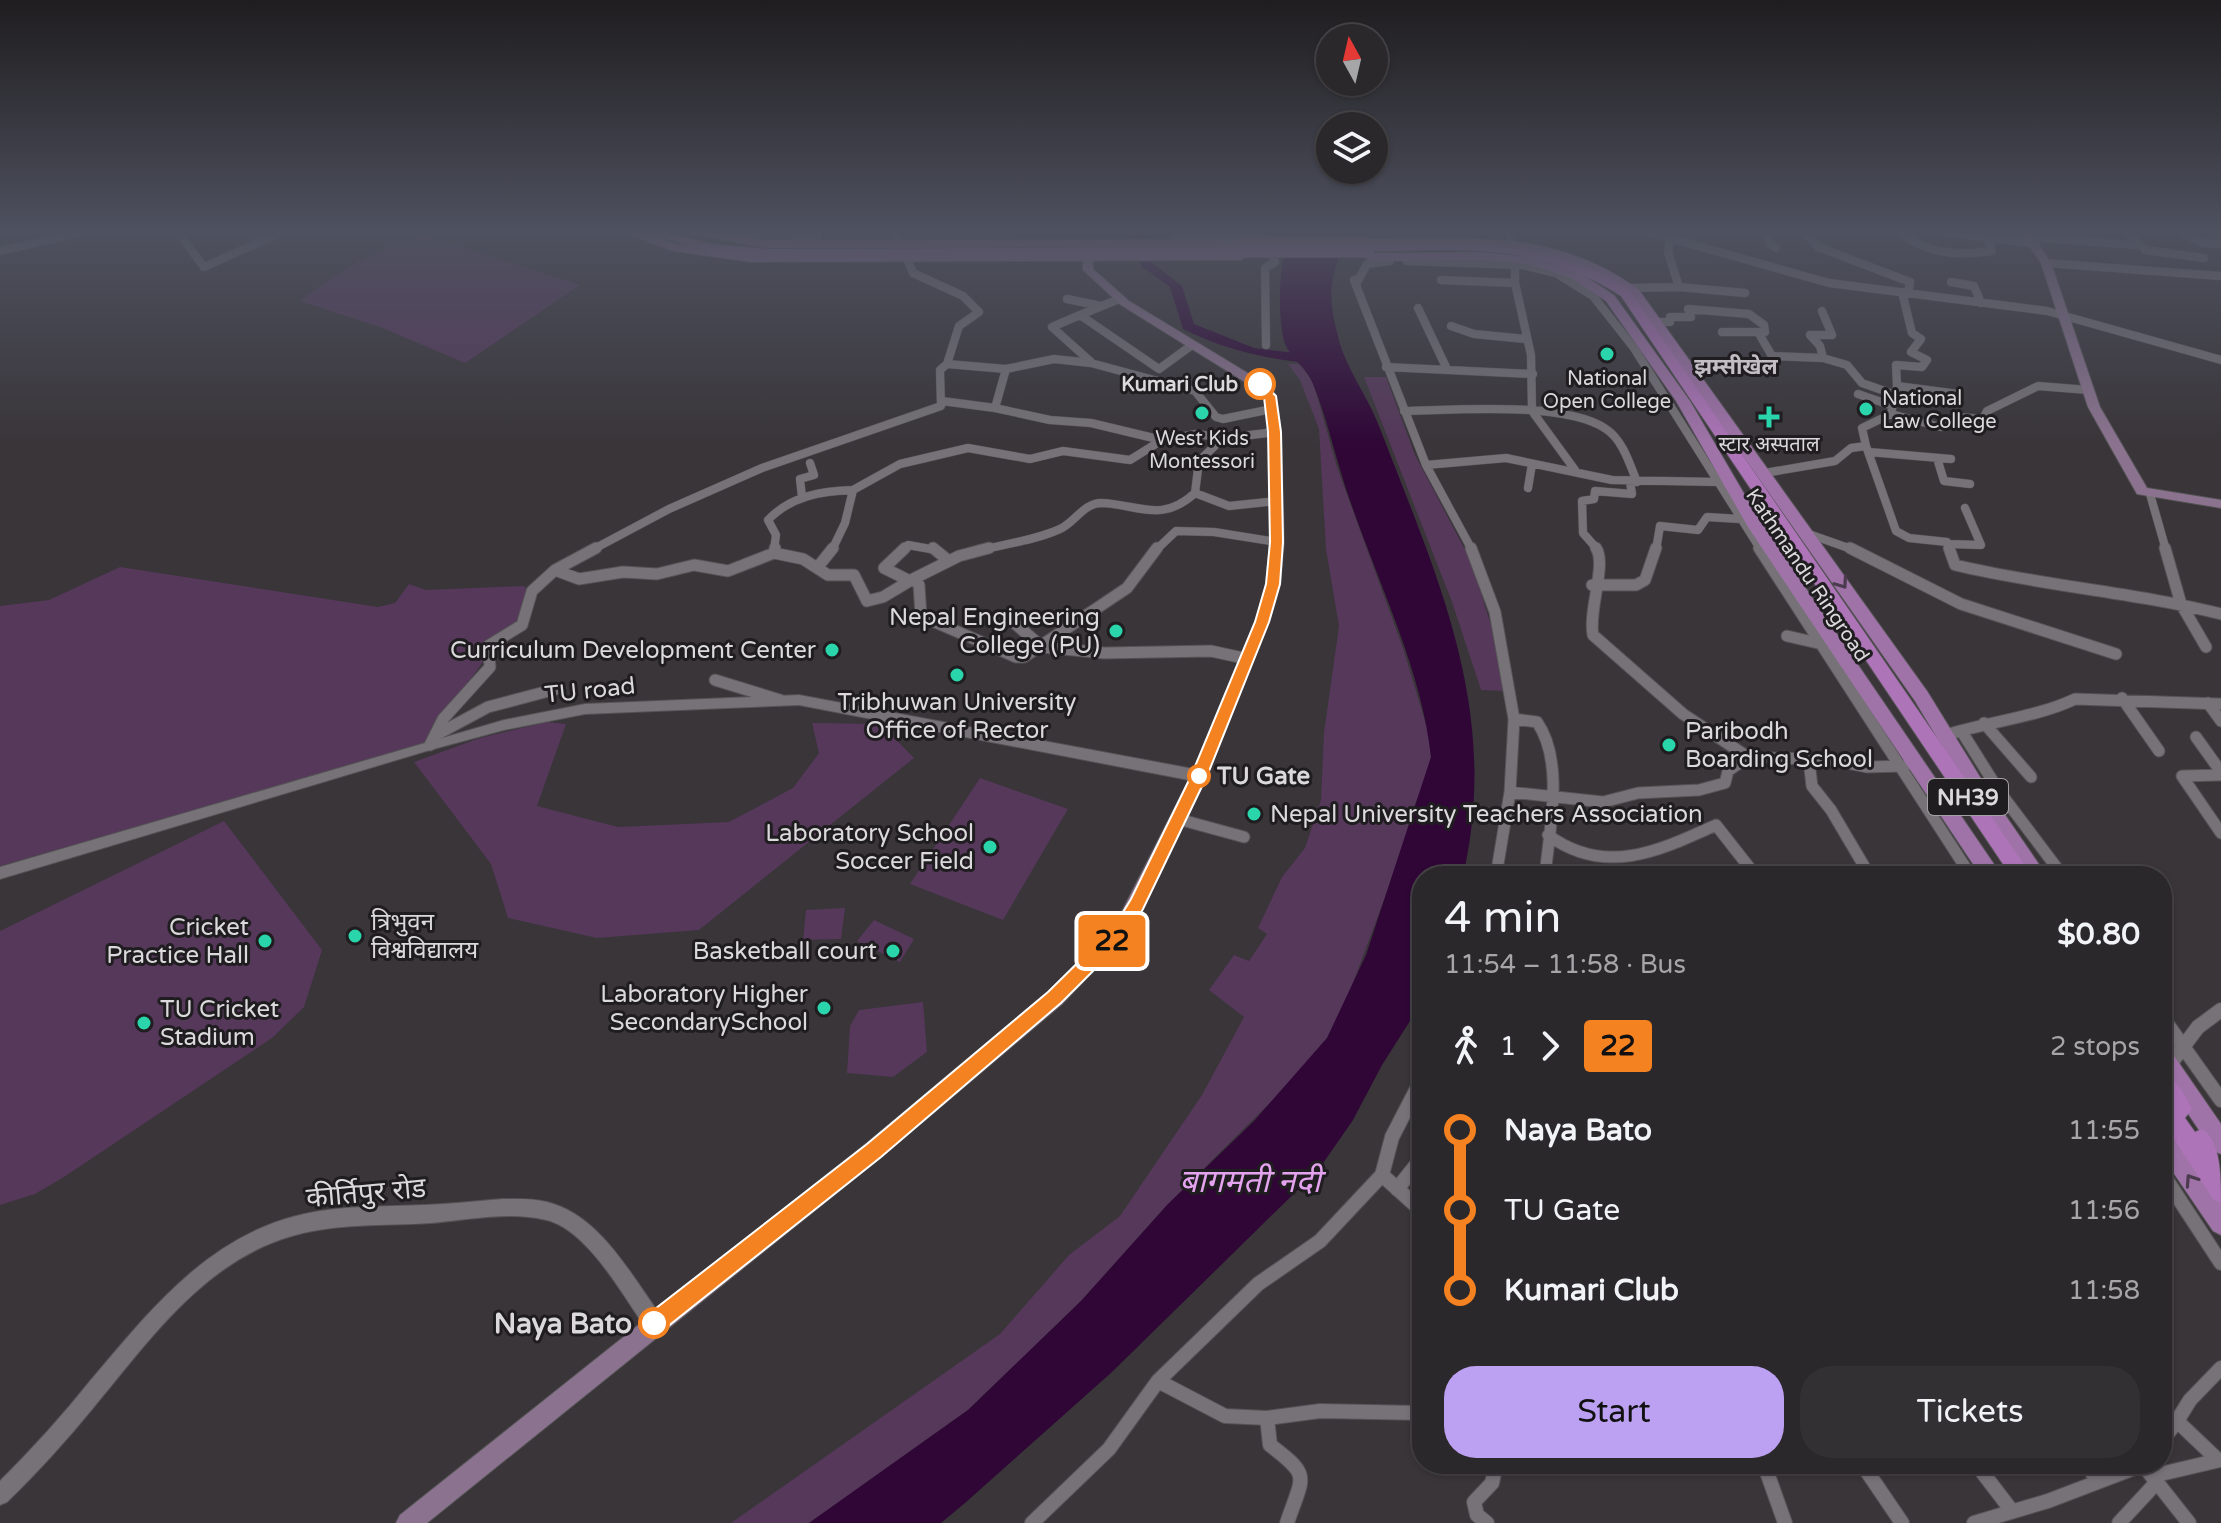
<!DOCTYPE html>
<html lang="en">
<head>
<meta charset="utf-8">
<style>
	body { margin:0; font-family:"Varela Round","Noto Sans Devanagari",sans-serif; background:#333033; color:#f1f3f6; height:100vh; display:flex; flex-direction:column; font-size:30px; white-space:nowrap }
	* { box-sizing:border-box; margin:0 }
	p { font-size:26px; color:#a6a6a9 }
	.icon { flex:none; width:44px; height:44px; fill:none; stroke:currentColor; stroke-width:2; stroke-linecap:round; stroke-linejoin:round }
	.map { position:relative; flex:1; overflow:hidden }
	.sheet { position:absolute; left:1412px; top:866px; width:760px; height:608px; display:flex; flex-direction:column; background:#2b282b; border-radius:32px; box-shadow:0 2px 6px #0004,0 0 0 2px #474447 }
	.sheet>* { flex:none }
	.badge { padding:0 16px; border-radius:6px; font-size:28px; line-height:52px }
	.needle { width:52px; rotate:352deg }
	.buttons { position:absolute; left:1316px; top:24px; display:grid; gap:16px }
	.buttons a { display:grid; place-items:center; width:72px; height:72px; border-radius:50%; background:#2b282b; box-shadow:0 2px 6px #0004,0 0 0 2px #474447; font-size:40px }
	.map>.badge { position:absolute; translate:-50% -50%; box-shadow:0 0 0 4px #fff }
	.legs { display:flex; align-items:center; gap:12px; height:88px; padding:0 32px; font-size:26px }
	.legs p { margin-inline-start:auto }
	.overview { display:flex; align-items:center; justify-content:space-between; height:136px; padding:0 32px }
	h1 { font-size:44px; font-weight:600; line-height:60px }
	.primary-button { display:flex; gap:16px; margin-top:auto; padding:16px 32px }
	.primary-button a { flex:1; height:92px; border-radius:32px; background:#bca0f2; color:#111; font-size:32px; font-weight:600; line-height:92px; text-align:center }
	.primary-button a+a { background:#333033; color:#f1f3f6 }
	ul { padding:0 32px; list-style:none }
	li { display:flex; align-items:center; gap:28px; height:80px; font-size:30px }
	li i { display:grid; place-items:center; width:12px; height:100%; margin:0 10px; background:currentColor }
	li i::after { content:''; width:20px; height:20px; margin:-10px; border:6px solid; border-radius:50%; background:#2b282b }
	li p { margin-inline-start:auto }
	li:first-child i { background:linear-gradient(#0000 50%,currentColor 0) }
	li:last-child i { background:linear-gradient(currentColor 50%,#0000 0) }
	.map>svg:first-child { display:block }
	.green { fill:#55385a }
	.water { fill:#2f0636 }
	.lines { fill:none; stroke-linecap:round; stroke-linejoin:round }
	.river { fill:#2f0636; fill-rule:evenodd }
	.minor-far2-casing { stroke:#545255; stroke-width:9 }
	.minor-far1-casing { stroke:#545255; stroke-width:13 }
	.minor-casing { stroke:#545255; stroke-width:16 }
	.tertiary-casing { stroke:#545255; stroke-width:2 }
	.secondary-casing { stroke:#545255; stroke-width:2 }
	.primary-casing { stroke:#545255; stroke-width:2 }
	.trunk-casing { stroke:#545255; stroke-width:2 }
	.minor-far2 { stroke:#767277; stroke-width:8 }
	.minor-far1 { stroke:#767277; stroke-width:11 }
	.minor { stroke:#767277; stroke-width:14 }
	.tertiary { fill:#767277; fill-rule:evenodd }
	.secondary { fill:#8b738f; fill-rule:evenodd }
	.primary { fill:#9f73a8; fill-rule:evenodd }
	.trunk { fill:#ad74b8; fill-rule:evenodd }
	.primary-bridge-casing { stroke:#545255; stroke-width:14; stroke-linecap:butt }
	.trunk-bridge-casing { stroke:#545255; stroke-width:14; stroke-linecap:butt }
	.primary-bridge { stroke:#9f73a8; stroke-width:13 }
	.trunk-bridge { stroke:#ad74b8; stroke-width:13 }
	.oneway { stroke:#4c3b4f }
	.line-1 { fill:#f58220; stroke:#fff; stroke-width:2 }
	.poi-dot { fill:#2bd5ac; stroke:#1f1d1f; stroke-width:3 }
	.stop-1-dot { fill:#fff; stroke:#f58220; stroke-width:4 }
	.labels { text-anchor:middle; stroke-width:6; stroke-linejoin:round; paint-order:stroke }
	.far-poi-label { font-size:20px; fill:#dbd9db; stroke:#1f1d1f }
	.far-stop-label { font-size:20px; font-weight:bold; fill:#dbd9db; stroke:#1f1d1f; text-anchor:end }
	.far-street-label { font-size:20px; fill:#dbd9db; stroke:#1f1d1f }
	.far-neighbourhood-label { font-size:22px; font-weight:bold; fill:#c3bec4; stroke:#1f1d1f }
	.shield { fill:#1f1d1f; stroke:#a3a1a3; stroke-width:2 }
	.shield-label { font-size:22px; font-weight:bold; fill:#dbd9db }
	.poi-label { font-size:24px; fill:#dbd9db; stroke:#1f1d1f; text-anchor:end }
	.street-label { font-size:24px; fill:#dbd9db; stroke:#1f1d1f }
	.stop-label { font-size:24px; font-weight:bold; fill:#dbd9db; stroke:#1f1d1f; text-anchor:start }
	.near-street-label { font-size:28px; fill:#dbd9db; stroke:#1f1d1f }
	.near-stop-label { font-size:28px; font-weight:bold; fill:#dbd9db; stroke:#1f1d1f; text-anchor:end }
	.near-water-label { font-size:32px; font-style:italic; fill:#e4a3ef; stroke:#1f1d1f }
</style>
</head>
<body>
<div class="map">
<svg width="2221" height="1523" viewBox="0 0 2221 1523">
	<rect width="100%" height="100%" fill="#393539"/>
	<!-- green -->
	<path class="green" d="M423 234 580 285 465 363 380 327 300 301C339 271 376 249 423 234Z
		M1288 364H1300L1313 382 1337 467 1403 648 1428 731 1431 757 1428 775 1412 811 1406 841 1347 999 1327 1038 1287 1086 1168 1204 1081 1301 968 1410 809 1523H731L1000 1334 1069 1255 1120 1216 1202 1095 1244 1017 1209 990 1234 955 1249 961 1267 934 1258 928 1282 877 1305 848 1321 800 1324 733 1339 626 1326 549 1319 429 1300 380Z
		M1364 377H1386L1415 455 1471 561 1494 635 1503 691 1481 690 1452 602Z
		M120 567 378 607 395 603 409 584 426 590 523 586 526 587 523 622 502 634 453 705 433 742 0 866V606L49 600Z
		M547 722 566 724 537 806 618 827 729 822 793 788 819 753 812 723 881 724 914 758 699 930 597 938 508 918 491 864 414 762 480 738Z
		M980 778 1068 809 1003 920 910 884Z
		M224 821 322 950 304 1007 272 1038 64 1177 35 1194 0 1205V931Z
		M845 908 841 939 803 940 806 910Z
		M874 920 914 939 900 962 857 941Z
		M923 1002 927 1052 893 1077 847 1073 850 1026 859 1010Z"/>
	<!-- water -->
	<path class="water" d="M1295 231H1341C1345 253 1334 264 1332 284 1330 299 1333 317 1337 332 1343 365 1367 394 1379 426 1437 577 1501 710 1463 876H1422V1002L1382 1065 1353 1120 1319 1169 1112 1372 965 1503 941 1523H809L968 1410 1081 1301 1168 1204 1254 1121 1327 1038 1366 955 1431 757C1422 672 1380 587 1352 506 1337 466 1329 423 1313 384 1307 368 1291 359 1285 344 1277 319 1277 250 1295 231Z"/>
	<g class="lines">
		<!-- river -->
		<path class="river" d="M1131 231H1143L1151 262 1182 286 1194 324 1254 348 1320 356 1327 360 1320 364C1270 360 1228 351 1183 329L1170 287 1141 266Z"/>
		<defs>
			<path id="minor-far2" d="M177 231 204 267 284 231
				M723 231 818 237V231
				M896 231 899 243
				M1645 231 1829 283 2047 311 2221 360
				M1768 231 1769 243 1776 248
				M1804 231 1818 247 1910 282 1908 293
				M1900 231C1923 254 1961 256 1992 251L1988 239
				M1931 231 2032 243
				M2126 231 2145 250 2204 258
				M2179 231 2203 243 2221 244
				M2217 231 2221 236
				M1253 236 1264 237 1275 262 1265 268 1266 345
				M2028 237 2138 245
				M1174 238 1250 236
				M1670 240 1668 252 1679 287
				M1510 244 1511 231
				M0 251 87 231
				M907 258 913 273 963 296 979 312 959 326 947 364
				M1407 261 1522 265 1556 273 1593 296 1634 348 1761 550
				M1515 263V283L1531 355 1532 411 1575 470
				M2046 263 2221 276
				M1354 280 1426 465 1472 550
				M1441 280 1515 283
				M1951 282 1974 286 1981 303
				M1356 284 1367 264 1390 261
				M1630 288 1679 287 1745 293
				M1067 299 1101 306
				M1418 308 1446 367
				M1822 311 1832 335H1810L1820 346 1823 358
				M1080 315 1119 299
				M1658 322H1670V317H1691L1688 309 1749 314 1764 325 1765 332H1758L1772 356
				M1451 326 1474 334 1526 339
				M1722 332H1758
				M1091 362 1052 327 1080 315 1159 369 1192 345
				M1386 367 1533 374
				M1689 369 1771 367 1772 356 1823 358 1847 365 1862 383 1896 395
				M1897 386 1958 394
				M1858 394 1893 406
				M942 401 995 408
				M1272 409 1223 419 1216 417 1195 391 1091 363 1054 359 1006 369 995 408 1050 420 1091 423 1162 440 1196 434 1226 438 1275 432
				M1404 411C1454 410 1565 401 1606 429 1623 440 1630 465 1637 482
				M1891 414 1941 427 1957 417 1983 419 1987 411 2038 386 2088 390
				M1866 446 1862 428 1891 414 1897 386 1896 365 1922 367 1927 360 1911 352 1921 339 1912 333 1902 292
				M1869 452 1951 459
				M1937 458 1944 481 1970 484
				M1426 465 1506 458 1612 480 1718 482
				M1765 473 1835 461 1851 448 1866 446 1896 531 1909 538 1947 542 1950 550
				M1528 488 1532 464
				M1195 493 1199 461 1223 438
				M2150 494 2166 550
				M802 497 800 479 814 475 810 463
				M1806 533 1854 550
				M1948 544 1981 545 1965 508
				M592 550 669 509 762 468 941 406 940 370 947 364 1006 369
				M774 550 776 535 768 520C791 496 821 491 853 490
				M832 550 845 523 853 490 900 464 968 448 1030 459 1063 451 1130 460 1162 440
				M903 550 908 545 936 550
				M981 550C1006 544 1036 540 1060 529 1074 523 1084 503 1101 503 1138 504 1161 524 1195 493L1229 506 1277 501
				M1156 550 1176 531 1214 532 1277 542
				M1598 550 1583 533 1582 501 1594 499 1595 491 1632 494 1630 482
				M1656 550 1660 526 1698 530 1707 517 1740 519"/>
			<path id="minor-far1" d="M596 548 555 570 579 579 623 572 657 574 694 565 728 571 774 553 803 559 828 575H854L867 601 883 597 913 579
				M905 548 884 568 910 581
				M933 548 949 561
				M989 548 959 556 913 579 919 585 921 616 1016 657H1024L1127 588 1157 548
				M1471 548 1495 612 1514 719 1510 792 1496 876
				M1596 548C1607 564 1588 611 1593 635L1683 714 1748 757 1832 760 1867 767 1905 766
				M1759 548 1971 876
				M1850 548 1961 604 2116 654
				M1949 548 1955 565C2043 586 2133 592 2221 614
				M2165 548 2181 604 2206 647
				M774 553 775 548
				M817 568 833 548
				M1592 585H1636L1645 580 1656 548
				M1011 620 1042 647 1104 653 1211 651 1248 659
				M1787 636 1822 644
				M715 680 780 700
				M2122 698 2159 751
				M2208 703 2221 721
				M1514 719 1537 722C1565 762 1549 831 1545 876
				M1984 723 2031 777
				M1962 732 1999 791 2063 876
				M436 735 488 707 560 688
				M1946 735C1986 722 2038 717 2075 699L2221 704
				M2196 737 2221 772
				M430 745 443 719 490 667 488 646 522 625 532 591 555 570
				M1809 761 1812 786 1831 810 1867 871
				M2221 775 2182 776 2221 833
				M1510 792 1603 802 1638 793 1699 790 1725 783 1728 771 1748 757
				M1178 819 1244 837
				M1548 835C1605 877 1659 851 1716 825L1756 876"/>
			<path id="minor" d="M2162 1017 2221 1100
				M2168 1067 2198 1027 2221 1010
				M2162 1173 2221 1263
				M1382 1175 1422 1211
				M1397 1189 1422 1158
				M1158 1381 1225 1416 1267 1418 1320 1411 1422 1413
				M1267 1418 1270 1445C1312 1477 1303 1475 1287 1523
				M2162 1441 2177 1421
				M2218 1460 2177 1421 2190 1400 2221 1368
				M1764 1464 1785 1523
				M1862 1464 1902 1523
				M1976 1464 2012 1511
				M2086 1464 2098 1481
				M2144 1466 2189 1523
				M2152 1476 2220 1460
				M1032 1523 1109 1449 1158 1381 1258 1284 1320 1241 1382 1175 1392 1137 1422 1079
				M1487 1523 1477 1515 1474 1502 1492 1483 1496 1464
				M1974 1523 2048 1501 2145 1464
				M2119 1523 2157 1482"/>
			<path id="tertiary" d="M799 695 1199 770 1204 772 1206 776 1204 780 1199 782 799 705 585 714 504 730 430 750 0 879V867L504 720 585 704Z
				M502 1199C517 1199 532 1198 547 1202 600 1215 631 1275 661 1316L664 1323 661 1330 654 1333 647 1330C624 1297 587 1229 546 1220 509 1211 468 1220 431 1223 384 1226 337 1223 292 1236 204 1261 149 1341 93 1408 66 1441 38 1472 7 1502L0 1505V1481C32 1449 62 1416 90 1381 148 1313 205 1239 296 1216 337 1205 381 1207 423 1205 450 1204 476 1201 502 1199Z"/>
			<path id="secondary" d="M2019 231H2030L2051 263 2100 407 2147 488 2221 500V508L2137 494 2088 407 2041 263Z
				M1083 242 1092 244 1093 269 1129 301 1269 386 1276 396 1281 432 1284 542 1280 584 1269 622 1207 776 1126 937 1062 1004 881 1157 427 1523H396L400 1515 867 1143 1048 992 1114 927 1191 776 1255 622 1266 584 1270 542 1269 432 1264 396 1261 392 1121 305 1083 270Z"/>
			<path id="primary" d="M620 231H639L675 244 751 254 1241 252 1247 256 1241 260 751 262 673 251Z
				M674 231H707L767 240 1239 239 1245 243 1239 247 767 248Z
				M1435 238C1513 238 1575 243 1639 290L1927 691 1988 790 2047 876H2026L1974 800 1915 701 1631 296C1546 233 1465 244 1366 247L1360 243 1366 239Z
				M1481 252 1530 257 1579 272 1614 295 1690 401 1760 521 2002 876H1981L1748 527 1676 401 1606 301 1571 278 1529 264 1481 260 1370 261 1364 257 1370 253Z
				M2162 1047 2170 1050 2221 1124V1154L2213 1151 2162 1075Z
				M2162 1125 2170 1128 2221 1203V1235L2213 1231 2162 1156Z"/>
			<path id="trunk" d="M640 231H662L712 244 770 249 1240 247 1246 251 1240 255 770 257 712 252Z
				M1367 243C1464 242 1544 236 1629 290L2032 876H2011L1621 296C1559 256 1503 249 1431 250 1409 250 1385 253 1363 250L1361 247Z
				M2162 1072C2175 1077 2186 1096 2192 1109L2185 1118 2195 1132 2202 1129C2221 1140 2221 1178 2221 1203L2213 1199 2162 1121Z"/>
		</defs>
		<!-- minor-far2 casing -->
		<use href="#minor-far2" class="minor-far2-casing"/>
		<!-- minor-far1 casing -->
		<use href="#minor-far1" class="minor-far1-casing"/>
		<!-- minor casing -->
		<use href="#minor" class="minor-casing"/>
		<!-- tertiary casing -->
		<use href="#tertiary" class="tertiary-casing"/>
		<!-- secondary casing -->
		<use href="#secondary" class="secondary-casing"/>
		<!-- primary casing -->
		<use href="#primary" class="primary-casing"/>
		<!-- trunk casing -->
		<use href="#trunk" class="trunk-casing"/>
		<!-- minor-far2 -->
		<use href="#minor-far2" class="minor-far2"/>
		<!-- minor-far1 -->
		<use href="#minor-far1" class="minor-far1"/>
		<!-- minor -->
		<use href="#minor" class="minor"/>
		<!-- tertiary -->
		<use href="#tertiary" class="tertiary"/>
		<!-- secondary -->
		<use href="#secondary" class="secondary"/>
		<!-- primary -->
		<use href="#primary" class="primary"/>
		<!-- trunk -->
		<use href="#trunk" class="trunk"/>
		<defs>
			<path id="primary-bridge" d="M1239 243H1366"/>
			<path id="trunk-bridge" d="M1240 251H1368"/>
		</defs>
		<!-- primary-bridge casing -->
		<use href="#primary-bridge" class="primary-bridge-casing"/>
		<!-- trunk-bridge casing -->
		<use href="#trunk-bridge" class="trunk-bridge-casing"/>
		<!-- primary-bridge -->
		<use href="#primary-bridge" class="primary-bridge"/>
		<!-- trunk-bridge -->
		<use href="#trunk-bridge" class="trunk-bridge"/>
	</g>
	<!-- one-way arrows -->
	<defs><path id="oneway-chevron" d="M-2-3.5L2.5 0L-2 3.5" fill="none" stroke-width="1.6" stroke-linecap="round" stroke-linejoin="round" transform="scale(2)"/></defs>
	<g class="oneway">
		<use href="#oneway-chevron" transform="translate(1842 583) rotate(55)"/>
		<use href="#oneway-chevron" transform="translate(2191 1180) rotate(-124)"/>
	</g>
	<!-- sky -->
	<linearGradient id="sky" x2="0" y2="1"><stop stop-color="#1f1d1f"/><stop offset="0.52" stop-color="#4e515f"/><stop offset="1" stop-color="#4e515f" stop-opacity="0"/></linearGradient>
	<rect width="2221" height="445" fill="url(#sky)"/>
	<!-- line-1 -->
	<path class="line-1" d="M1260 380 1276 396 1281 432 1283 542 1280 584 1269 622 1207 776 1143 909 1126 938 1061 1003 881 1157 662 1331 654 1334 646 1331 643 1323 646 1316 867 1144 1048 992 1114 927 1131 899 1191 776 1255 622 1266 584 1270 542 1268 432 1264 397 1254 384Z"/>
	<!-- markers -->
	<g class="poi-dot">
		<circle cx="1607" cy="354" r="8"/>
		<circle cx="1866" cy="409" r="8"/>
		<circle cx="1202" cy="413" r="8"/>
		<path d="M1765 405h8v8h8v8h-8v8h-8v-8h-8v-8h8z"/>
		<circle cx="1116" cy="631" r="8"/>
		<circle cx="832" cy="650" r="8"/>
		<circle cx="957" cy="675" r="8"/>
		<circle cx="1669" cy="745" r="8"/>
		<circle cx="1254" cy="814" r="8"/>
		<circle cx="990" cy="847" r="8"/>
		<circle cx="355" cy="936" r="8"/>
		<circle cx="265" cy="941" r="8"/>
		<circle cx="893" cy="951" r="8"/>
		<circle cx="824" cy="1008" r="8"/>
		<circle cx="144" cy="1023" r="8"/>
	</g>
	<g class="stop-1-dot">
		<circle cx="1260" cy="384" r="14"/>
		<circle cx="1199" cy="776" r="10"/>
		<circle cx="654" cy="1323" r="14"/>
	</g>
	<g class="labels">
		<!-- far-poi labels -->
		<g class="far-poi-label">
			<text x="1607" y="385">National<tspan x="1607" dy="23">Open College</tspan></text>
			<text x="1882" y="405" text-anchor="start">National<tspan x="1882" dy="23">Law College</tspan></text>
			<text x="1202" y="445">West Kids<tspan x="1202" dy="23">Montessori</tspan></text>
			<text x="1769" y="451">स्टार अस्पताल</text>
		</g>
		<!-- far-stop labels -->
		<g class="far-stop-label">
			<text x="1238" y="391">Kumari Club</text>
		</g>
		<!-- far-street labels -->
		<g class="far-street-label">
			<text transform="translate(1808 575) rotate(56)" y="7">Kathmandu Ringroad</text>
		</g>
		<!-- far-neighbourhood labels -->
		<g class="far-neighbourhood-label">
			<text x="1736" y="374">झम्सीखेल</text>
		</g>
		<!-- shield labels -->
		<rect class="shield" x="1928" y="779" width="80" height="36" rx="6"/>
		<g class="shield-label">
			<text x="1968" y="805">NH39</text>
		</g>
		<!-- poi labels -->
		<g class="poi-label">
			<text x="1100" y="625">Nepal Engineering<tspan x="1100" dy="28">College (PU)</tspan></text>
			<text x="816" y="658">Curriculum Development Center</text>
			<text x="957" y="710" text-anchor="middle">Tribhuwan University<tspan x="957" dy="28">Office of Rector</tspan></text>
			<text x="1685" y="739" text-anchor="start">Paribodh<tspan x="1685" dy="28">Boarding School</tspan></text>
			<text x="1270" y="822" text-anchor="start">Nepal University Teachers Association</text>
			<text x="974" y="841">Laboratory School<tspan x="974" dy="28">Soccer Field</tspan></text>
			<text x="371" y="930" text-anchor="start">त्रिभुवन<tspan x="371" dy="28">विश्वविद्यालय</tspan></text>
			<text x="249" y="935">Cricket<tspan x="249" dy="28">Practice Hall</tspan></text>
			<text x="877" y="959">Basketball court</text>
			<text x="808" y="1002">Laboratory Higher<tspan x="808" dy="28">SecondarySchool</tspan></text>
			<text x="160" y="1017" text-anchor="start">TU Cricket<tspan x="160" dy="28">Stadium</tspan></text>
		</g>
		<!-- street labels -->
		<g class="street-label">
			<text transform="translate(590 690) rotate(-6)" y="8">TU road</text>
		</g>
		<!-- stop labels -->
		<g class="stop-label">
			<text x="1217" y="784">TU Gate</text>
		</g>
		<!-- near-street labels -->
		<g class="near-street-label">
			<text transform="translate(366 1192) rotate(-5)" y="10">कीर्तिपुर रोड</text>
		</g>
		<!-- near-stop labels -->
		<g class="near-stop-label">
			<text x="632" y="1333">Naya Bato</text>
		</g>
		<!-- near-water labels -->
		<g class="near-water-label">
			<text x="1250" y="1192">बागमती नदी</text>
		</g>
	</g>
</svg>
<div class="buttons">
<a><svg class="needle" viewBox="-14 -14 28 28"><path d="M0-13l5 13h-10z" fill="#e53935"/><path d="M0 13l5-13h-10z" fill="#a6a6a9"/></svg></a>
<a><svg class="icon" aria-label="layers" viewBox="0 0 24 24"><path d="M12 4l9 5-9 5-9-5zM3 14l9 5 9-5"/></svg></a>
</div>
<b class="badge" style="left:1112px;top:941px;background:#f58220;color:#111">22</b>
<section class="sheet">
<div class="overview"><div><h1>4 min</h1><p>11:54 – 11:58 · Bus</p></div><b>$0.80</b></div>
<div class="legs"><svg class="icon" aria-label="walk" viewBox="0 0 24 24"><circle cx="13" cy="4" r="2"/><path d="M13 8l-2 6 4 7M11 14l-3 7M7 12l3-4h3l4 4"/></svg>1<svg class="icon" aria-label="forward" viewBox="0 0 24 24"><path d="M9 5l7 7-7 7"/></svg><b class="badge" style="background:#f58220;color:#111">22</b><p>2 stops</p></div>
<ul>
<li><i style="color:#f58220"></i><b>Naya Bato</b><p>11:55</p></li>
<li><i style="color:#f58220"></i><span>TU Gate</span><p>11:56</p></li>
<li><i style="color:#f58220"></i><b>Kumari Club</b><p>11:58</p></li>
</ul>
<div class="primary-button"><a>Start</a><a>Tickets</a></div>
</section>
</div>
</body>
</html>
